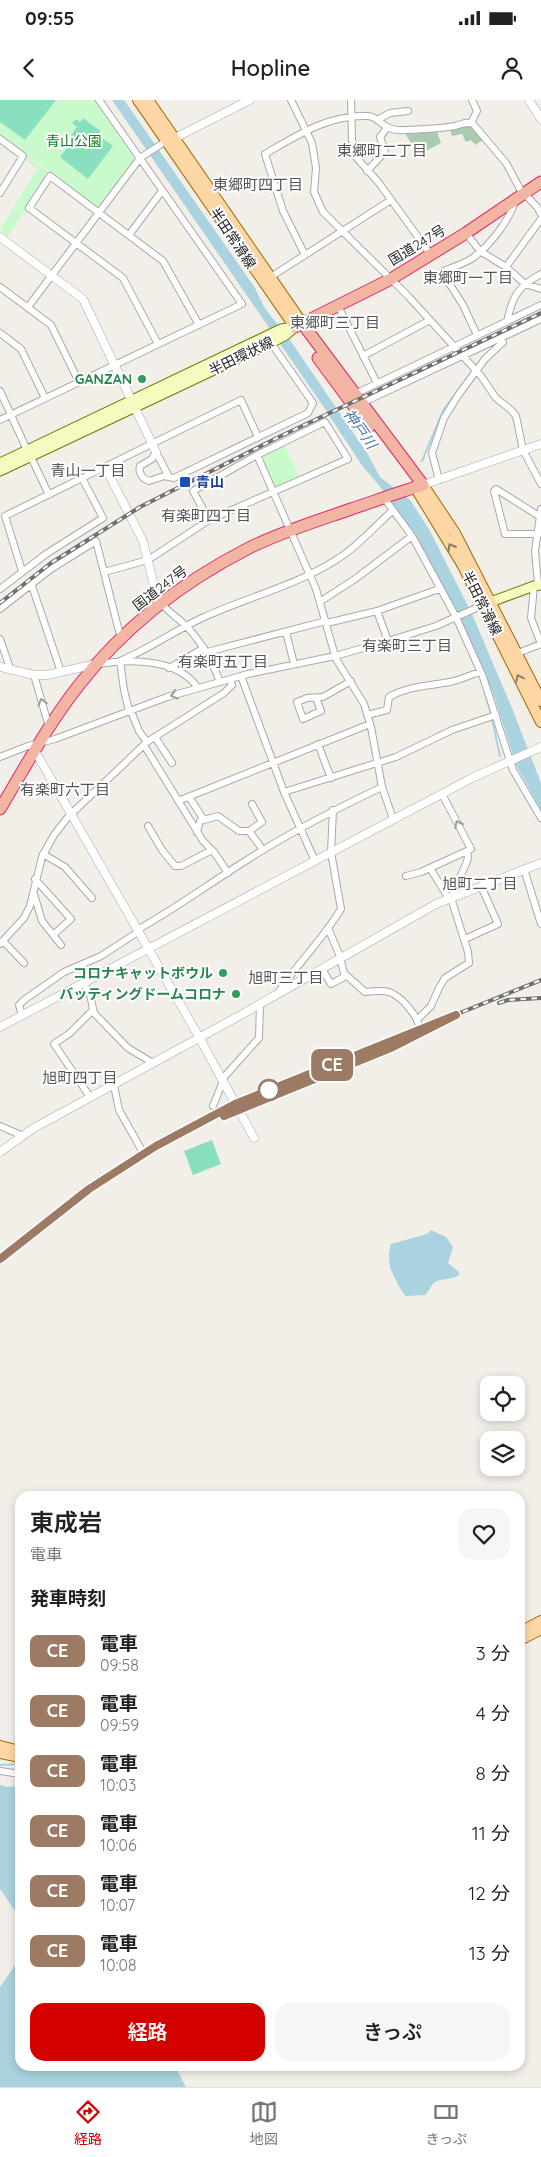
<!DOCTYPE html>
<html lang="ja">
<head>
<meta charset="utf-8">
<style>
	body { margin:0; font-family:Quicksand,"Noto Sans JP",sans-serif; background:#f6f6f6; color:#222; height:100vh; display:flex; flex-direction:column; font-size:19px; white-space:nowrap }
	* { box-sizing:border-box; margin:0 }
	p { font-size:16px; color:#767676 }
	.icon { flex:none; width:28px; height:28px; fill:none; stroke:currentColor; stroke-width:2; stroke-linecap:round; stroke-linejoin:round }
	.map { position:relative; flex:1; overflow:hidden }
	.sheet { position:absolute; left:15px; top:1391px; width:510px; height:580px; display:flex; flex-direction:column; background:#fff; border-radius:15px; box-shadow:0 2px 8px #0003 }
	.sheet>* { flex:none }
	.badge { padding:0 10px; border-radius:8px; font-size:18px; line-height:32px }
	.tools { position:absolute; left:480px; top:1276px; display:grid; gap:10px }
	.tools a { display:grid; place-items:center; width:45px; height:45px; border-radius:10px; background:#fff; box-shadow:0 2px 8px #0003; font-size:25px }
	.map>.badge { position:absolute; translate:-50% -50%; box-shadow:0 0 0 2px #fff }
	h2 { padding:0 15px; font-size:19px; line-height:45px }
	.round { display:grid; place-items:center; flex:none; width:52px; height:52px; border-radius:15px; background:#f6f6f6 }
	.headline { display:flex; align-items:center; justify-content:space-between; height:85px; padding:0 15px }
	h1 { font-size:24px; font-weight:600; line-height:38px }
	.cta { display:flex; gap:10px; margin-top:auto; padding:10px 15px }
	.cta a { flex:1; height:58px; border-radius:15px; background:#d40000; color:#fff; font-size:20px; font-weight:600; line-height:58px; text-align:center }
	.cta a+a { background:#f6f6f6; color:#222 }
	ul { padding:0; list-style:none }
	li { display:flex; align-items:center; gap:15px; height:60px; padding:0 15px }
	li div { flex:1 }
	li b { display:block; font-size:19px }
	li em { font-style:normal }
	li .badge { min-width:55px; font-weight:700; text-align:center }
	.status { display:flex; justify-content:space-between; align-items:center; height:35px; padding:0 25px; background:#fff; direction:ltr }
	.status svg { height:14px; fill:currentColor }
	header { display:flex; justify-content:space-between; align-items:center; height:65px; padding:0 15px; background:#fff; font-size:22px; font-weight:600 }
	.dock { display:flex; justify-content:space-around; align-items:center; height:70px; border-top:1px solid #e0e0e0; background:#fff; font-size:14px; color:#767676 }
	.dock a { display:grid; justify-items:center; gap:2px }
	.dock .current { color:#d40000 }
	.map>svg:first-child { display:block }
	.cemetery { fill:#aacbaf }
	.park { fill:#c8facc }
	.pitch { fill:#88e0be }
	.water { fill:#aad3df }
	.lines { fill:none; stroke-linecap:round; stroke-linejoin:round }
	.stream { stroke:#aad3df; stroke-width:2 }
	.minor-casing { stroke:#a9a9a9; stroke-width:8 }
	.tertiary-casing { stroke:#a9a9a9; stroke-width:9 }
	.secondary-casing { stroke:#707d05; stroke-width:11 }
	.primary-casing { stroke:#a06b00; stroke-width:12 }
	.trunk-casing { stroke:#dc2a67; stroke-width:13 }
	.minor { stroke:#fff; stroke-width:6 }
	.tertiary { stroke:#fff; stroke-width:8 }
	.secondary { stroke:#f7fabf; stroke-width:9 }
	.primary { stroke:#fcd6a4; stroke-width:10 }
	.trunk { stroke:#f2b4a3; stroke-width:11 }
	.rail-casing { stroke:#707070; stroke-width:4 }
	.rail { stroke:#fff; stroke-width:2; stroke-dasharray:5.5; stroke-linecap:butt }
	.oneway { stroke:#8f7c63 }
	.oneway2 { stroke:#9c9c9c }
	.line-casing { stroke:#fff; stroke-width:11 }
	.line { stroke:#9d7a63; stroke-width:8 }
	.leisure-dot { fill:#2e9e5b; stroke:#fff; stroke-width:2 }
	.transit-dot { fill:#1a4fb4; stroke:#fff; stroke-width:2 }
	.stop-dot { fill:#fff; stroke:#9d7a63; stroke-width:2.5 }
	.labels { text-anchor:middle; stroke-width:4; stroke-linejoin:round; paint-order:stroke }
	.park-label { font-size:14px; fill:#0c8416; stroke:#fff }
	.street-label { font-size:14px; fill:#222; stroke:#fff }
	.leisure-label { font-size:14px; font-weight:bold; fill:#27864d; stroke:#fff; text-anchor:end }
	.transit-label { font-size:14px; font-weight:bold; fill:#164399; stroke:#fff; text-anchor:start }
	.neighbourhood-label { font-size:15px; fill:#555; stroke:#fff }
	.water-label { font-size:15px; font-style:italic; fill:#4a7aab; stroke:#fff }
</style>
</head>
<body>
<div class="status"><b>09:55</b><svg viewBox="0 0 49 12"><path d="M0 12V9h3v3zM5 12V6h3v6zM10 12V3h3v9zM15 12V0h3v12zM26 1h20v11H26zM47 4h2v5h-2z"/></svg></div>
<header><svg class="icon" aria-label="back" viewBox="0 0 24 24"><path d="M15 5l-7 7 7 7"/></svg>Hopline<svg class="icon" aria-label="person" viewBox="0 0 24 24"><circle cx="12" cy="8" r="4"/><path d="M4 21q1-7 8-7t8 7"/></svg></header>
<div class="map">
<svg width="541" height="1987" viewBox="0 0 541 1987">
	<rect width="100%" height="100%" fill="#f2efe9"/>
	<!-- cemetery -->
	<path class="cemetery" d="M469 26 472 27 483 40 475 45 471 40 466 42 462 34 452 36 450 30Z
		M437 32 441 43 418 55 405 33Z"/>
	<!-- park -->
	<path class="park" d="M0 0H95L135 59 97 108 0 34Z
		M26 55 48 72 8 137 0 130 37 69 24 58Z
		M284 344 299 377 276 388 274 386 261 358 262 355Z"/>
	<!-- pitch -->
	<path class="pitch" d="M0 0H56L25 40 0 22Z
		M83 18 100 31V37L113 46 88 79 60 57 75 38 71 35 77 27 72 23 76 19 80 22Z
		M212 1040 221 1064 193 1075 184 1051Z"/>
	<!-- water -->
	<path class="water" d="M112 0H124L255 188 264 207 292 243 367 353 380 377 410 400 430 431 472 514 514 613 541 683V710L516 665 495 599 484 572 399 413 382 389 361 364 321 303Z
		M431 1130 446 1137 453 1147 448 1163 459 1172V1175C452 1180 443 1178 435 1182 431 1185 429 1191 425 1195L406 1196 403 1193C393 1175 385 1164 391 1144L427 1134Z
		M0 1685 8 1687 20 1685V1818L0 1789Z
		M20 1858V1966H175L186 1987H0V1887Z"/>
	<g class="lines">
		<!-- stream -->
		<path class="stream" d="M422 361 444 309 472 272
			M484 590 491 614
			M492 619 500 656
			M0 1665 20 1664"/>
		<defs>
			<path id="minor" d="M291 0 312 43 316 68 314 92 323 112 408 196 481 276 496 298 511 310 516 316 523 350 541 384
				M351 0 352 39 355 56 379 83 431 155
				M377 20 390 13 408 11
				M471 23 477 11 472 0
				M0 39 23 56 0 93
				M367 71 385 52 380 37 387 28
				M466 133 480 151 506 167 525 184 541 189
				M129 135 162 91
				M305 155 283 111 265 54C296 36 329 14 368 16 382 17 381 32 405 30 422 29 439 29 455 26 462 24 467 21 473 24L506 63 520 89 537 107 541 114
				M506 167 541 119
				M269 178 391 100
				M0 187 51 225 79 282
				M338 206 377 283
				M28 207 140 58 166 41
				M507 222C512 197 518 186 541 174
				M0 233 21 249 45 298
				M477 235 463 205 442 172C452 167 465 164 474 157 489 146 511 119 515 100
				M158 244 123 178 29 108 50 76 163 161 199 225
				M363 256 430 220
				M0 291 27 350
				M355 294 541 205
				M362 303 541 219
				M0 320 242 204 99 0
				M156 352 152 359 140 366C138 372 142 379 149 381L164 376 174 378 308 313 313 303 271 243
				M156 352 169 377
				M257 355 316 489 336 559 364 604 371 627 382 687 393 719
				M31 357 49 395
				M439 380 432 353 444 318 459 294 485 259 503 242
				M384 398 412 436 456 517 483 577 513 670 541 718
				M539 416 496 389 494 391 505 434H541
				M22 471 5 416 241 300 258 337
				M104 472 148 460 209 420 348 359 325 322 257 355 193 391 209 420
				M31 483 61 572
				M538 484 535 451 541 409
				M534 486 531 518 541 544
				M0 489 46 454 103 418 82 378
				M321 501 355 479 412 436
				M161 503C169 513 180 519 188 528 203 544 212 561 220 582
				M0 509 51 469 96 441 121 539
				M377 511 388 541
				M327 523 377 511 439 489
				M286 532 294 564
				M0 539 10 568
				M207 552 326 521
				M518 553 541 544
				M98 564C129 559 178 558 198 588
				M169 568 204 548
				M34 575 49 627
				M241 576 284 692 315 761
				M316 598 321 611 303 619 297 602 307 598 323 597 351 581
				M129 611 124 590 120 561C149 549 174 531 202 518 249 496 301 485 345 454 362 441 377 425 393 410
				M131 611 139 631 147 642
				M367 615 387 610 389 597C409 586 428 586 450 582 460 580 470 575 480 572
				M155 637 172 663
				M318 644 331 678
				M144 645 203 741 214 752 228 773
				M0 657 28 646 55 639 167 597 248 574 335 556 388 541 436 526 483 505
				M284 692 396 657 452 630 496 615
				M189 697 204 720
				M178 701 370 624
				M148 726 162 750 175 766H181L212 750
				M249 731 262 722 252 704
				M197 732 200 721 218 716 239 731H249L263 750
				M43 754 65 767 92 798
				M430 768 449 799
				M524 769 541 824
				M406 776 421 772 467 751
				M35 779 71 819 53 835
				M34 794 42 821 61 845
				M328 828 339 854 344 873 365 892C373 891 381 890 389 892 401 896 415 913 419 925
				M137 830C175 809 210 783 247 760 290 732 336 709 382 687
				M465 839 498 824 481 786
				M3 841 24 863
				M0 844 24 818 30 806 42 757 54 735 68 717 147 642 224 593 232 585 230 580
				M322 869 331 884 346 876
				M84 883 90 895 94 913 128 948 153 963
				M278 893C297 864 323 839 341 809L331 752 333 710
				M22 915 19 905 24 900 64 872 101 856 138 832
				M417 920 431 906 439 888 445 878 469 863 468 852 451 798 466 764 468 758 467 751 471 749 442 694
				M114 985 119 1010 141 1049
				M90 997 54 944 70 933 93 910
				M213 1006 225 976 259 938 260 904
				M0 1026 23 1036
				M0 1671 20 1674"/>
			<path id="tertiary" d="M529 0 541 19
				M171 40 250 0
				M0 137 83 199 156 352
				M105 367 143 441 156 494 161 503
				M423 385 541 344
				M0 567 34 575H47L96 564
				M35 651 199 937 254 1038
				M0 927 472 678 541 647
				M0 1052 34 1028 239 916 436 804 541 763"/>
			<path id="secondary" d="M0 363 281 229 294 227
				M0 371 271 243 286 235 295 227
				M485 504 534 486 541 485"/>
			<path id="primary" d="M138 0 295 227
				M148 0 302 223
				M423 385 455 433 541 601
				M415 387 462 464 541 622
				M520 1532 541 1521
				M520 1540 541 1529
				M0 1646 20 1651
				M0 1653 20 1657"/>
			<path id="trunk" d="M295 227 391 179 466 133 541 82
				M318 258 369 327
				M0 709C25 667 49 623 79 585 124 527 184 481 249 448 281 432 317 421 351 409 375 401 399 392 423 385L302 223"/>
		</defs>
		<!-- minor casing -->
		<use href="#minor" class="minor-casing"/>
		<!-- tertiary casing -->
		<use href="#tertiary" class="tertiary-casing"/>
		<!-- secondary casing -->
		<use href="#secondary" class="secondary-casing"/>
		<!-- primary casing -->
		<use href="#primary" class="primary-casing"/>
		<!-- trunk casing -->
		<use href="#trunk" class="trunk-casing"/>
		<!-- minor -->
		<use href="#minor" class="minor"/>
		<!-- tertiary -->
		<use href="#tertiary" class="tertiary"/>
		<!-- secondary -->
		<use href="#secondary" class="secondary"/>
		<!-- primary -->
		<use href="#primary" class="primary"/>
		<!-- trunk -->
		<use href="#trunk" class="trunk"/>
		<defs>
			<path id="rail" d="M0 503 51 463 140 407 281 336 541 213
				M499 903 508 900 541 898
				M0 1159C76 1095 158 1037 251 998L541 880"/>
		</defs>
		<!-- rail casing -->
		<use href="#rail" class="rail-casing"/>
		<!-- rail -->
		<use href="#rail" class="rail"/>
	</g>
	<!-- one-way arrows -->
	<defs><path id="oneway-chevron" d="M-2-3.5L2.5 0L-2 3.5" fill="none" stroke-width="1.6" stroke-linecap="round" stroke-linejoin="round" transform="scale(1.25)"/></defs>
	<g class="oneway">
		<use href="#oneway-chevron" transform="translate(451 447) rotate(-120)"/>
		<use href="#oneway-chevron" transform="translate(519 578) rotate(-116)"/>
	</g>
	<g class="oneway2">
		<use href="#oneway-chevron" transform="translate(174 595) rotate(163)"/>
		<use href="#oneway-chevron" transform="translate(42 602) rotate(-105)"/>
		<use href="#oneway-chevron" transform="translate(458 724) rotate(-118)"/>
	</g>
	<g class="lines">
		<defs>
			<path id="line" d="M0 1159 89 1089 156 1046 235 1004 456 915 393 947 224 1016"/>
		</defs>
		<!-- line casing -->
		<use href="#line" class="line-casing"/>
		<!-- line -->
		<use href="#line" class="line"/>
	</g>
	<!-- markers -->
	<g class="leisure-dot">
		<circle cx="142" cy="279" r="5"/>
		<circle cx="223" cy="873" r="5"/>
		<circle cx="236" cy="894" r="5"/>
	</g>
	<rect class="transit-dot" x="179" y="376" width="12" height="12" rx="2.5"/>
	<circle class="stop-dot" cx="269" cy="990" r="10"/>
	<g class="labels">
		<!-- park labels -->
		<g class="park-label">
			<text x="74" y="46">青山公園</text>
		</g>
		<!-- street labels -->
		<g class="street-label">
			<text transform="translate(233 138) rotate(56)" y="5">半田常滑線</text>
			<text transform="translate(417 145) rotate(-31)" y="5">国道247号</text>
			<text transform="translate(241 256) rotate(-26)" y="5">半田環状線</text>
			<text transform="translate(160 488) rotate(-37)" y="5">国道247号</text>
			<text transform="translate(482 503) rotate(63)" y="5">半田常滑線</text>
		</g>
		<!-- leisure labels -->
		<g class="leisure-label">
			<text x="132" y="284">GANZAN</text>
			<text x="213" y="878">コロナキャットボウル</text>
			<text x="226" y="899">バッティングドームコロナ</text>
		</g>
		<!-- transit labels -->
		<g class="transit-label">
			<text x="196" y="387">青山</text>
		</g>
		<!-- neighbourhood labels -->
		<g class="neighbourhood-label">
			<text x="382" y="56">東郷町二丁目</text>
			<text x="258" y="90">東郷町四丁目</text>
			<text x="468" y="183">東郷町一丁目</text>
			<text x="335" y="228">東郷町三丁目</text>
			<text x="88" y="376">青山一丁目</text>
			<text x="206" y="421">有楽町四丁目</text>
			<text x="407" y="551">有楽町三丁目</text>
			<text x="223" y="567">有楽町五丁目</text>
			<text x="65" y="695">有楽町六丁目</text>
			<text x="480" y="789">旭町二丁目</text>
			<text x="286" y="883">旭町三丁目</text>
			<text x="80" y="983">旭町四丁目</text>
		</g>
		<!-- water labels -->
		<g class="water-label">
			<text transform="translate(360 329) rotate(54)" y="5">神戸川</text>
		</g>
	</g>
</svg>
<div class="tools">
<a><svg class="icon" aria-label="locate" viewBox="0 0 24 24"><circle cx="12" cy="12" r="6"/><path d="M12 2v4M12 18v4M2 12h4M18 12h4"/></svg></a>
<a><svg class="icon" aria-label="layers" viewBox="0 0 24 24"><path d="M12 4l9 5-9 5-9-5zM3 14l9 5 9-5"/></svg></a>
</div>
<b class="badge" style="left:332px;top:965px;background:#9d7a63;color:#fff">CE</b>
<section class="sheet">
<div class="headline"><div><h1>東成岩</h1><p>電車</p></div><a class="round"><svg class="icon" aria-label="heart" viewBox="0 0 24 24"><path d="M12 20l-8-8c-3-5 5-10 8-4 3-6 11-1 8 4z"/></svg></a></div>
<h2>発車時刻</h2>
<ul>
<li><span class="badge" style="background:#9d7a63;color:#fff">CE</span><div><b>電車</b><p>09:58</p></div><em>3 分</em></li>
<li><span class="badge" style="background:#9d7a63;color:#fff">CE</span><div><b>電車</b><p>09:59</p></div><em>4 分</em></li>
<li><span class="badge" style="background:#9d7a63;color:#fff">CE</span><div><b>電車</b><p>10:03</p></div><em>8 分</em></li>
<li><span class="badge" style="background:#9d7a63;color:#fff">CE</span><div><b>電車</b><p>10:06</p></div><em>11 分</em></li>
<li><span class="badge" style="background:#9d7a63;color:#fff">CE</span><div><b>電車</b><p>10:07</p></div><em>12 分</em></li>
<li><span class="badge" style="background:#9d7a63;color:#fff">CE</span><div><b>電車</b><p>10:08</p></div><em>13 分</em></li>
</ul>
<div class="cta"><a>経路</a><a>きっぷ</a></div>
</section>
</div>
<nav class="dock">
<a class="current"><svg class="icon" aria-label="directions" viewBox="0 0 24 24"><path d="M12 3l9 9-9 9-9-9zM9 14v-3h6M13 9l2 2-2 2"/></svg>経路</a>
<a><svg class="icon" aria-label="map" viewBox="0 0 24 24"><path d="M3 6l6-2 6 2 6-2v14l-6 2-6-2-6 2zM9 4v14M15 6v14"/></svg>地図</a>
<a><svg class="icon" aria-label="tickets" viewBox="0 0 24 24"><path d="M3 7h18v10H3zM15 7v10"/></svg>きっぷ</a>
</nav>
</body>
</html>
